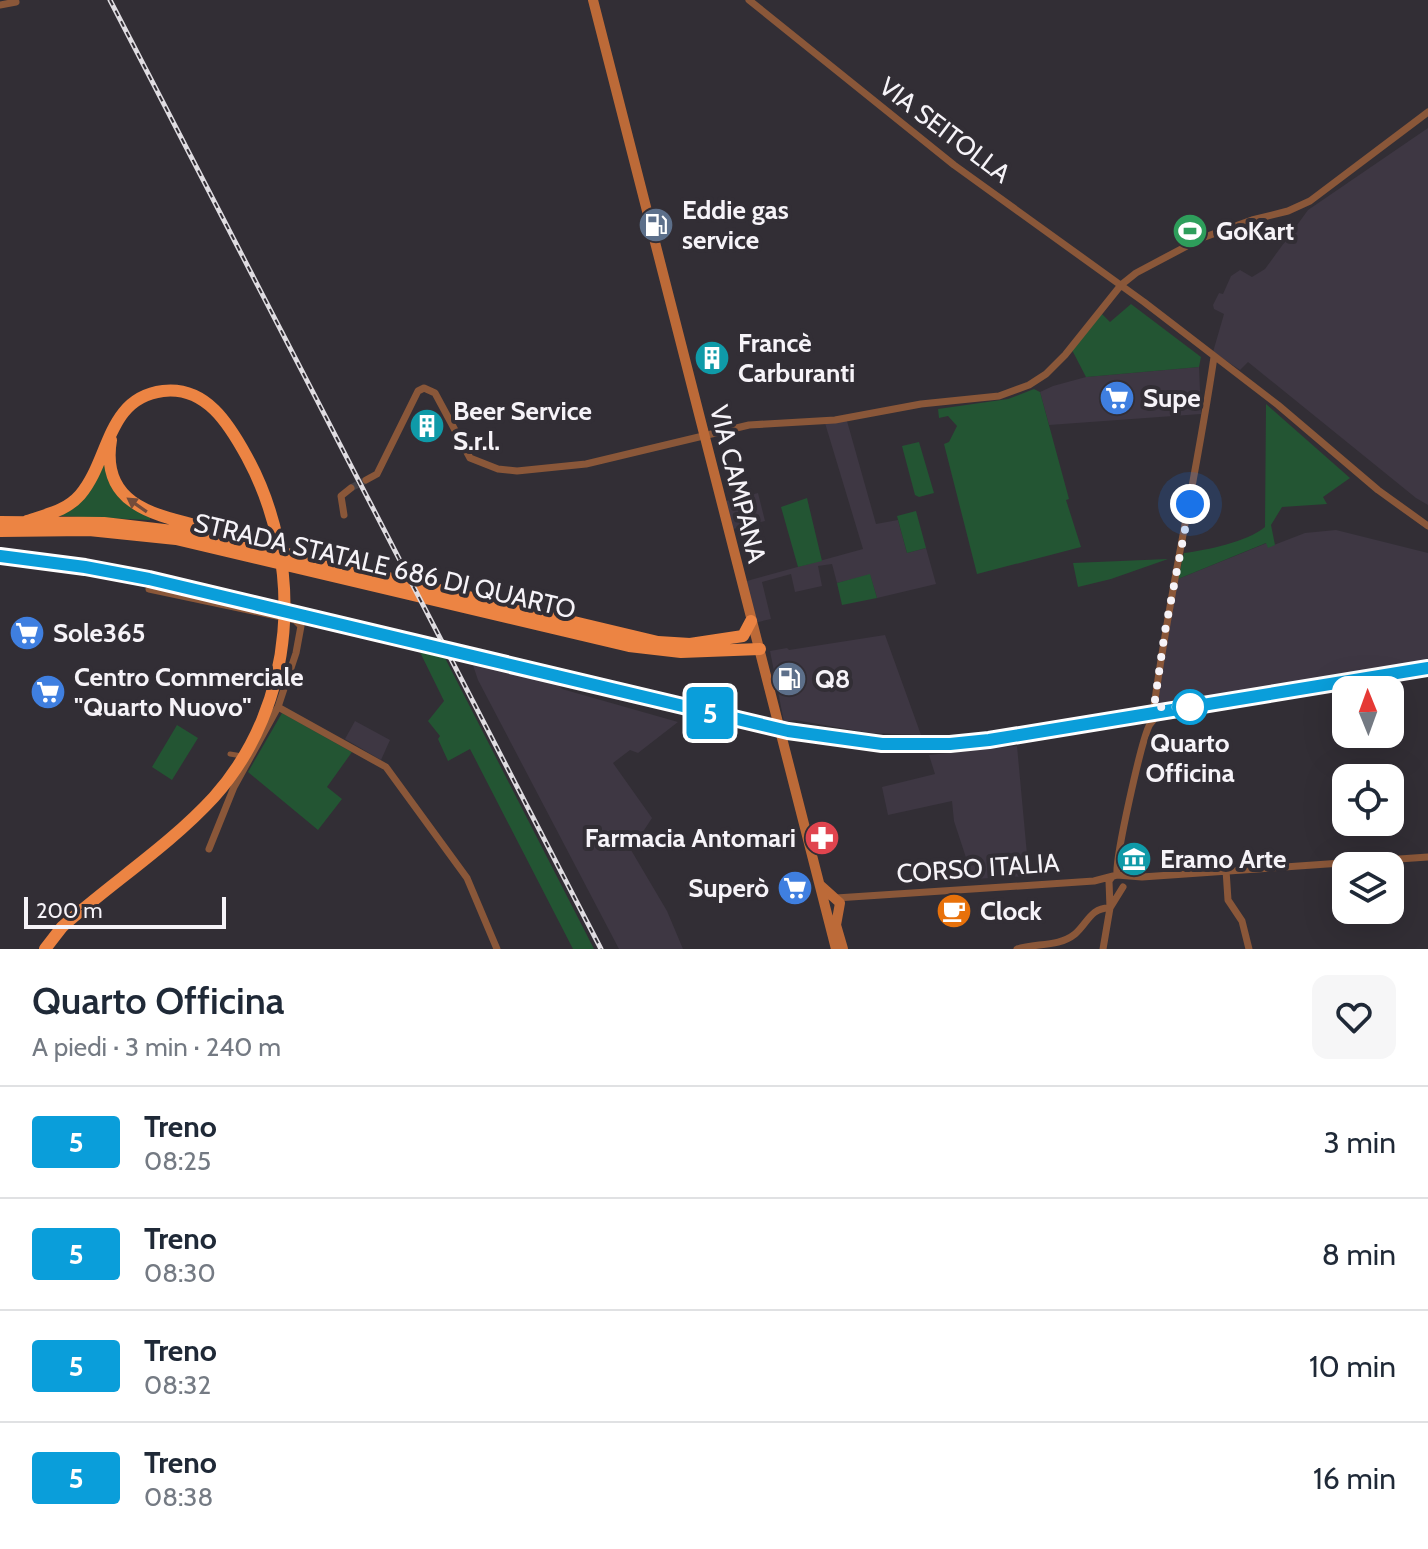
<!DOCTYPE html>
<html lang="it">
<head>
<meta charset="utf-8">
<style>
	body { margin:0; font-family:Cabin,sans-serif; background:#f6f6f7; color:#1f2937; height:100vh; display:flex; flex-direction:column; font-size:30px; white-space:nowrap }
	* { box-sizing:border-box; margin:0 }
	p { font-size:26px; color:#747a83 }
	.icon { flex:none; width:44px; height:44px; fill:none; stroke:currentColor; stroke-width:2; stroke-linecap:round; stroke-linejoin:round }
	.map { position:relative; height:949px; overflow:hidden }
	.drawer { display:flex; flex-direction:column; background:#fff; flex:1 }
	.drawer>* { flex:none }
	.badge { padding:0 16px; border-radius:6px; font-size:28px; line-height:52px }
	.needle { width:52px; rotate:359deg }
	.controls { position:absolute; left:1332px; top:676px; display:grid; gap:16px }
	.controls a { display:grid; place-items:center; width:72px; height:72px; border-radius:16px; background:#fff; box-shadow:0 8px 32px #0002; font-size:40px }
	.scale { position:absolute; left:24px; bottom:20px; width:202px; box-sizing:border-box; padding-left:8px; border:4px solid #f6f3f8; border-top:0; font-size:22px; line-height:28px; white-space:nowrap; color:#f6f3f8; -webkit-text-stroke:6px #322e35; paint-order:stroke }
	.you { position:absolute; width:40px; height:40px; margin:-20px; border:6px solid #fff; border-radius:50%; background:#1a73e8; box-shadow:0 0 0 12px #1a73e833 }
	.map>.badge { position:absolute; translate:-50% -50%; box-shadow:0 0 0 4px #fff }
	.round { display:grid; place-items:center; flex:none; width:84px; height:84px; border-radius:16px; background:#f6f6f7 }
	.head { display:flex; align-items:center; justify-content:space-between; height:136px; padding:0 32px }
	h1 { font-size:38px; font-weight:600; line-height:60px }
	ul { padding:0; list-style:none }
	li { display:flex; align-items:center; gap:24px; height:112px; padding:0 32px; border-top:2px solid #e0e1e3 }
	li div { flex:1 }
	li b { display:block; font-size:30px }
	li em { font-style:normal }
	li .badge { min-width:88px; font-weight:700; text-align:center }
	.map>svg:first-child { display:block }
	.built { fill:#3e3743 }
	.green { fill:#235533 }
	.lines { fill:none; stroke-linecap:round; stroke-linejoin:round }
	.minor-tunnel { stroke:#464248; stroke-width:7; stroke-dasharray:7 3.5; stroke-linecap:butt }
	.pedestrian { stroke:#8a5739; stroke-width:5 }
	.minor { stroke:#8a5739; stroke-width:7 }
	.secondary { stroke:#bc6a38; stroke-width:10 }
	.trunk { stroke:#ec8443; stroke-width:12 }
	.rail-casing { stroke:#dfdce1; stroke-width:5 }
	.rail { stroke:#322e35; stroke-width:2; stroke-dasharray:6; stroke-linecap:butt }
	.oneway { fill:#734c3a }
	.line-casing { stroke:#fff; stroke-width:18 }
	.line { stroke:#0a9eda; stroke-width:12 }
	.walk { stroke:#f6f3f8; stroke-width:8; stroke-dasharray:0 14.4 }
	.stop-dot { fill:#fff; stroke:#0a9eda; stroke-width:4 }
	.labels { text-anchor:middle; stroke-width:8; stroke-linejoin:round; paint-order:stroke }
	.street-label { font-size:26px; fill:#f6f3f8; stroke:#322e35 }
	.poi-label { font-size:26px; font-weight:bold; fill:#f6f3f8; stroke:#322e35; text-anchor:start }
	.stop-label { font-size:26px; font-weight:bold; fill:#f6f3f8; stroke:#322e35 }
</style>
</head>
<body>
<div class="map">
<svg width="1428" height="949" viewBox="0 0 1428 949">
	<rect width="100%" height="100%" fill="#322e35"/>
	<!-- built -->
	<path class="built" d="M1428 128V505L1416 498 1248 362 1240 370 1213 352 1224 314 1214 309 1213 305 1219 293 1223 294 1231 276 1240 270 1252 277 1265 269 1308 210Z
		M1199 367 1201 414 1049 425 1040 392 1053 386 1086 377Z
		M847 421 876 524 898 520 907 553 926 548 936 584 877 598 870 575 837 583 832 564 818 566 822 586 795 592 791 574 762 582 771 619 754 623 743 582 863 549 825 423Z
		M758 493 765 521 729 530 722 502Z
		M1336 530 1428 553V660L1163 703V707L1151 709 1160 644 1165 645 1178 579 1267 543 1269 547 1305 533Z
		M885 635 921 735 870 733 795 720 784 722 770 651 787 648 789 650Z
		M473 665 556 682 562 689 678 722 638 753 630 750 613 763 652 818 631 850 667 911 683 949H619L478 680Z
		M355 721 390 740 381 760 345 739Z
		M1017 746 1029 876 973 879 954 821 952 801 888 815 882 787 935 774 929 755Z"/>
	<!-- green -->
	<path class="green" d="M1131 304 1201 357 1199 367 1086 377 1072 350 1101 313 1110 322Z
		M1034 389 1040 392 1069 499 1066 500 1081 547 977 574 944 444 949 442 957 426 948 416 939 418 938 409 1008 399Z
		M1266 404 1350 478 1323 497 1327 504 1282 507 1271 525 1275 545 1268 548 1266 543 1178 579 1184 553C1207 550 1247 542 1265 527Z
		M919 442 934 493 919 497 915 495 902 446Z
		M103 457 107 466 150 516V520L60 516Z
		M807 498 822 561 798 567 781 507Z
		M916 511 926 548 907 553 897 516Z
		M1168 559 1111 579 1078 587 1073 563Z
		M870 574 877 598 842 605 837 583Z
		M417 646 443 654 594 949H573L470 749 448 761 438 739 440 736 428 721 444 701Z
		M282 713 352 752 327 787 342 799 318 830 248 772Z
		M177 725 198 738 172 780 152 767Z"/>
	<g class="lines">
		<!-- minor-tunnel -->
		<path class="minor-tunnel" d="M351 488 366 480"/>
		<!-- pedestrian -->
		<path class="pedestrian" d="M230 754 242 756"/>
		<!-- minor -->
		<path class="minor" d="M749 0 954 165 1144 302 1278 405 1378 490 1428 526
			M0 5 16 2
			M366 480 377 474 418 391 424 388 435 393 470 458 498 469 517 471 586 464 749 425 835 420 921 404 999 396 1029 385 1046 374 1065 355 1121 285 1136 273 1202 238 1252 220 1288 211 1310 201 1428 112
			M344 515 341 496 351 488
			M149 589 295 620 301 626 296 653 278 707 234 787 209 849
			M278 707 386 767 467 878 497 949
			M1154 707C1170 589 1197 474 1214 357
			M1226 870 1228 900 1242 921 1249 949
			M1117 875C1115 858 1141 743 1149 726 1149 725 1156 717 1156 716
			M836 898 1094 881 1117 875 1142 877 1428 857
			M1110 908 1123 887
			M1017 949C1036 943 1059 947 1075 934 1087 924 1091 907 1110 908
			M1103 949 1110 908 1109 881 1112 877"/>
		<!-- secondary -->
		<path class="secondary" d="M593 0 836 949
			M820 885 840 903 836 925 843 949"/>
		<!-- trunk -->
		<path class="trunk" d="M111 440C100 505 155 515 203 527
			M27 521C47 514 66 511 80 495 110 460 106 398 163 391 206 386 229 424 247 457 305 564 297 704 214 797 169 846 111 883 62 927L45 949
			M0 522 104 523 207 535 658 642 690 644 743 636
			M0 531 89 530 176 539 629 646 681 652 760 649
			M743 636 751 621"/>
		<defs>
			<path id="rail" d="M110 0 601 949
				M0 556 85 567 149 579 788 731 882 744 972 742 1428 668"/>
		</defs>
		<!-- rail casing -->
		<use href="#rail" class="rail-casing"/>
		<!-- rail -->
		<use href="#rail" class="rail"/>
	</g>
	<!-- one-way arrows -->
	<defs><path id="oneway-solid" d="M-6-.8H1V-3.2L6.5 0L1 3.2V.8H-6Z" transform="scale(2)"/></defs>
	<use class="oneway" href="#oneway-solid" transform="translate(137 505) rotate(-145)"/>
	<g class="lines">
		<defs>
			<path id="line" d="M0 556 85 567 149 579 788 731 882 744H950L989 740 1428 668"/>
		</defs>
		<!-- line casing -->
		<use href="#line" class="line-casing"/>
		<!-- line -->
		<use href="#line" class="line"/>
		<!-- walk -->
		<path class="walk" d="M1190 707H1154L1165 631 1190 504"/>
	</g>
	<!-- icons -->
	<defs>
		<symbol id="fuel-disc" viewBox="-11 -11 22 22"><circle r="9.5" fill="#5c6f8a" stroke="#322e35"/><path d="M-5.5-6h7V0h2V4h1.3V-2.5L3-4.5l.8-.8L6-3V5H2.5V1h-1V6h-7ZM-4.2-4.7v3.2H.2V-4.7Z" fill="#fff"/></symbol>
		<symbol id="stadium-disc" viewBox="-11 -11 22 22"><circle r="9.5" fill="#2e9e5b" stroke="#322e35"/><path d="M0-5a6.5 5 0 1 0 0 10a6.5 5 0 1 0 0-10ZM-3.5-1.8h7v3.6h-7Z" fill="#fff"/></symbol>
		<symbol id="building-disc" viewBox="-11 -11 22 22"><circle r="9.5" fill="#0f9aa8" stroke="#322e35"/><path d="M-4-6H4V6H1V3H-1V6H-4ZM-2.5-4.3h1.7v1.8h-1.7ZM.8-4.3h1.7v1.8H.8ZM-2.5-1h1.7V.8h-1.7ZM.8-1h1.7V.8H.8Z" fill="#fff"/></symbol>
		<symbol id="supermarket-disc" viewBox="-11 -11 22 22"><circle r="9.5" fill="#3f7fe0" stroke="#322e35"/><path d="M-6-5.5h2.5l.6 2H6L4.5 2H-2.5L-4.4-4H-6ZM-1.5 3.2a1.3 1.3 0 1 0 .1 0ZM3 3.2a1.3 1.3 0 1 0 .1 0Z" fill="#fff"/></symbol>
		<symbol id="pharmacy-disc" viewBox="-11 -11 22 22"><circle r="9.5" fill="#e0444e" stroke="#322e35"/><path d="M-2-6h4v4h4v4h-4v4h-4v-4h-4v-4h4Z" fill="#fff"/></symbol>
		<symbol id="museum-disc" viewBox="-11 -11 22 22"><circle r="9.5" fill="#0f9aa8" stroke="#322e35"/><path d="M0-6L6-3V-2H-6V-3ZM-5-1h2V3h-2ZM-1-1h2V3h-2ZM3-1h2V3H3ZM-6 4H6V6H-6Z" fill="#fff"/></symbol>
		<symbol id="cafe-disc" viewBox="-11 -11 22 22"><circle r="9.5" fill="#e8710a" stroke="#322e35"/><path d="M-5.5-4.5H6V0H3Q3 3.5 0 3.5H-2.5Q-5.5 3.5-5.5 0ZM3-3.2v2h1.7v-2ZM-6 4.5H4V6H-6Z" fill="#fff"/></symbol>
	</defs>
	<g fill-rule="evenodd">
		<use href="#fuel-disc" x="636" y="205" width="40" height="40"/>
		<use href="#stadium-disc" x="1170" y="211" width="40" height="40"/>
		<use href="#building-disc" x="692" y="338" width="40" height="40"/>
		<use href="#supermarket-disc" x="1097" y="378" width="40" height="40"/>
		<use href="#building-disc" x="407" y="406" width="40" height="40"/>
		<use href="#supermarket-disc" x="7" y="613" width="40" height="40"/>
		<use href="#fuel-disc" x="769" y="659" width="40" height="40"/>
		<use href="#supermarket-disc" x="28" y="672" width="40" height="40"/>
		<use href="#pharmacy-disc" x="802" y="818" width="40" height="40"/>
		<use href="#museum-disc" x="1114" y="839" width="40" height="40"/>
		<use href="#supermarket-disc" x="775" y="868" width="40" height="40"/>
		<use href="#cafe-disc" x="934" y="891" width="40" height="40"/>
	</g>
	<!-- markers -->
	<circle class="stop-dot" cx="1190" cy="707" r="16"/>
	<g class="labels">
		<!-- street labels -->
		<g class="street-label">
			<text transform="translate(945 130) rotate(37)" y="9">VIA SEITOLLA</text>
			<text transform="translate(738 484) rotate(76)" y="9">VIA CAMPANA</text>
			<text transform="translate(385 566) rotate(13)" y="9">STRADA STATALE 686 DI QUARTO</text>
			<text transform="translate(978 868) rotate(-4)" y="9">CORSO ITALIA</text>
		</g>
		<!-- poi labels -->
		<g class="poi-label">
			<text x="682" y="219">Eddie gas<tspan x="682" dy="30">service</tspan></text>
			<text x="1216" y="240">GoKart</text>
			<text x="738" y="352">Francè<tspan x="738" dy="30">Carburanti</tspan></text>
			<text x="1143" y="407">Supe</text>
			<text x="453" y="420">Beer Service<tspan x="453" dy="30">S.r.l.</tspan></text>
			<text x="53" y="642">Sole365</text>
			<text x="74" y="686">Centro Commerciale<tspan x="74" dy="30">"Quarto Nuovo"</tspan></text>
			<text x="815" y="688">Q8</text>
			<text x="796" y="847" text-anchor="end">Farmacia Antomari</text>
			<text x="1160" y="868">Eramo Arte</text>
			<text x="769" y="897" text-anchor="end">Superò</text>
			<text x="980" y="920">Clock</text>
		</g>
		<!-- stop labels -->
		<g class="stop-label">
			<text x="1190" y="752">Quarto<tspan x="1190" dy="30">Officina</tspan></text>
		</g>
	</g>
</svg>
<div class="controls">
<a><svg class="needle" viewBox="-14 -14 28 28"><path d="M0-13l5 13h-10z" fill="#e53935"/><path d="M0 13l5-13h-10z" fill="#747a83"/></svg></a>
<a><svg class="icon" aria-label="locate" viewBox="0 0 24 24"><circle cx="12" cy="12" r="6"/><path d="M12 2v4M12 18v4M2 12h4M18 12h4"/></svg></a>
<a><svg class="icon" aria-label="layers" viewBox="0 0 24 24"><path d="M12 4l9 5-9 5-9-5zM3 14l9 5 9-5"/></svg></a>
</div>
<div class="scale">200 m</div>
<div class="you" style="left:1190px;top:504px"></div>
<b class="badge" style="left:710px;top:713px;background:#0a9eda;color:#fff">5</b>
</div>
<section class="drawer">
<div class="head"><div><h1>Quarto Officina</h1><p>A piedi · 3 min · 240 m</p></div><a class="round"><svg class="icon" aria-label="heart" viewBox="0 0 24 24"><path d="M12 20l-8-8c-3-5 5-10 8-4 3-6 11-1 8 4z"/></svg></a></div>
<ul>
<li><span class="badge" style="background:#0a9eda;color:#fff">5</span><div><b>Treno</b><p>08:25</p></div><em>3 min</em></li>
<li><span class="badge" style="background:#0a9eda;color:#fff">5</span><div><b>Treno</b><p>08:30</p></div><em>8 min</em></li>
<li><span class="badge" style="background:#0a9eda;color:#fff">5</span><div><b>Treno</b><p>08:32</p></div><em>10 min</em></li>
<li><span class="badge" style="background:#0a9eda;color:#fff">5</span><div><b>Treno</b><p>08:38</p></div><em>16 min</em></li>
</ul>
</section>
</body>
</html>
